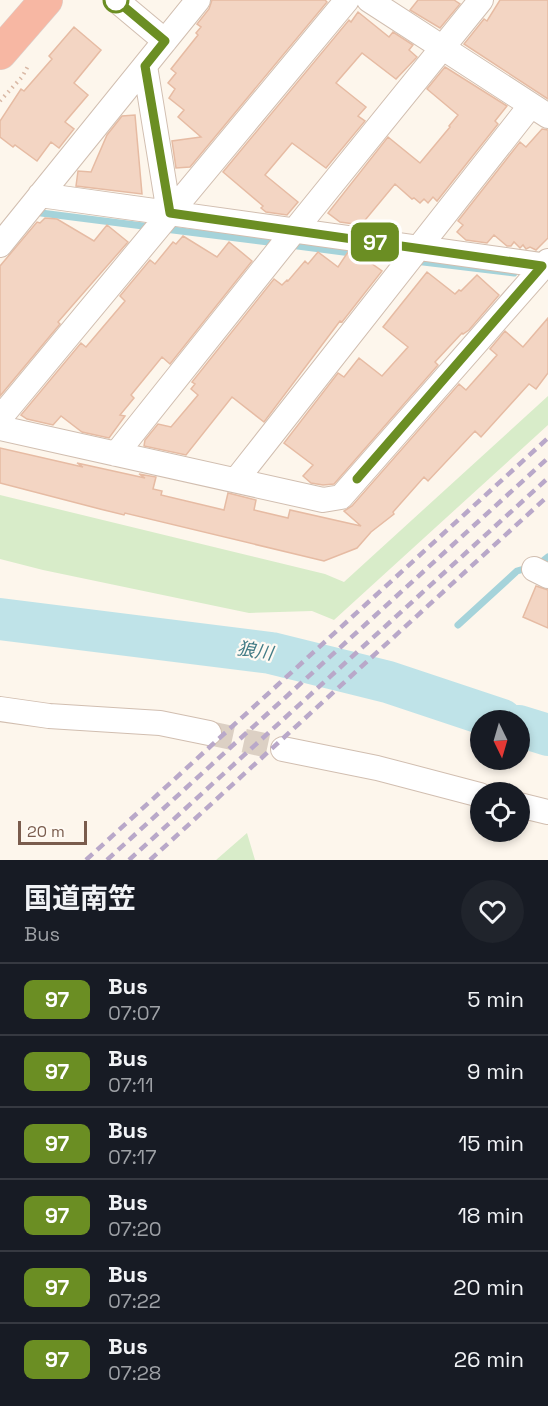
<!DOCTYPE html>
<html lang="en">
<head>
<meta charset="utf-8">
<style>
	body { margin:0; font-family:"Space Grotesk","Noto Sans JP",sans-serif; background:#20242c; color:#f1f3f6; height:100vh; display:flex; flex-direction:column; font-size:22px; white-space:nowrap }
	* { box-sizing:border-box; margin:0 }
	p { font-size:20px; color:#9ea1a6 }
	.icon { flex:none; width:33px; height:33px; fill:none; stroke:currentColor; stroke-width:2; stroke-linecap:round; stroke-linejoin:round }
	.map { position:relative; height:860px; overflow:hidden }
	.drawer { display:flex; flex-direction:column; background:#171b24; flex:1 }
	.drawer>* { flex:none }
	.badge { padding:0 12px; border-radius:9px; font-size:21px; line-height:39px }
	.needle { width:39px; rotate:175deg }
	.controls { position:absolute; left:470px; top:710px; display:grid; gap:12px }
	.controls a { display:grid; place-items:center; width:60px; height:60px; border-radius:50%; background:#171b24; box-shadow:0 3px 9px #0003; font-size:30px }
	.scale { position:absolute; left:18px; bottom:15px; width:69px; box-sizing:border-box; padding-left:6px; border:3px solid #7a5c4d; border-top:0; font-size:16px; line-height:21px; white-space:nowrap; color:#7a5c4d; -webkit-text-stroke:4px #fffaf3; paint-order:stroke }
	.map>.badge { position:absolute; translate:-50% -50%; box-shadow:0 0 0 3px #fff }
	.round { display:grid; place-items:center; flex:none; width:63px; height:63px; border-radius:32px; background:#20242c }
	.headline { display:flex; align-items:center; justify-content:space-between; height:102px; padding:0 24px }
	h1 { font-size:28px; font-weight:700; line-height:45px }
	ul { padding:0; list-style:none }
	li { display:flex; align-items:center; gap:18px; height:72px; padding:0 24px; border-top:2px solid #363941 }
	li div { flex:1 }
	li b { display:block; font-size:22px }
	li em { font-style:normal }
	li .badge { min-width:66px; font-weight:700; text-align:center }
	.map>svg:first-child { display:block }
	.green { fill:#d8ecc9 }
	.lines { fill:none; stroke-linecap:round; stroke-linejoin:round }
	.stream { stroke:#a5d3da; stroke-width:7 }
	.river { stroke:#bfe3e8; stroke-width:42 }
	.building { fill:#f3d5c3; stroke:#e6bba3; stroke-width:1.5 }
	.minor-tunnel { stroke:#dcd0c4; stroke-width:24; stroke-dasharray:24 12; stroke-linecap:butt }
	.minor-casing { stroke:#d1beb0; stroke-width:26 }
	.highway-casing { stroke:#dad1cd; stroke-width:34 }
	.path { stroke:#d9b8a5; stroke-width:4; stroke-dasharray:1.5 4.5; stroke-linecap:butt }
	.minor { stroke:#fff; stroke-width:24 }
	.highway { stroke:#f7b7a3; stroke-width:33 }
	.rail { stroke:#b9a8c9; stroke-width:4.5; stroke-dasharray:9 6; stroke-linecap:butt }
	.line-casing { stroke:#fff; stroke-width:14 }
	.line { stroke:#6b8e23; stroke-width:9 }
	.stop-dot { fill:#fff; stroke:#6b8e23; stroke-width:3 }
	.labels { text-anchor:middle; stroke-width:4.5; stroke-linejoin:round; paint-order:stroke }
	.water-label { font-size:18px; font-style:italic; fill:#437c86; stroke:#fffaf3 }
</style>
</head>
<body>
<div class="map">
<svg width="548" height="860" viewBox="0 0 548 860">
	<rect width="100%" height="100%" fill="#fdf6ec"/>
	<!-- green -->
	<path class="green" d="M548 396V425L334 620 312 611 249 613 43 570 0 559V495L325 574 344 582Z
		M247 833 255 860H216Z"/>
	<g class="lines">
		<!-- stream -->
		<path class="stream" d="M41 213 151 227
			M165 229 276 243
			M290 245 404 260
			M415 261 514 273
			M458 625 517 571 538 565 548 557"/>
		<!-- river -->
		<path class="river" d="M0 619 271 653 388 682 502 720
			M519 726 548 735"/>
	</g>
	<!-- building -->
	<path class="building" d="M212 0H325L327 2 190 167 176 168 172 141 201 137 178 117 184 110 169 98 175 89 168 83 176 73 171 69 198 35 196 33 201 27 197 24 209 9Z
		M418 0H454L460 4 440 28 410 10Z
		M500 0H548V99L464 44 484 19 487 21Z
		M358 12 389 37 393 32 413 45 409 50 417 57 396 79 362 53 336 83 366 107 358 116 365 121 326 168 292 143 265 175 298 202 287 215 266 212 261 208 263 206 223 172 349 20 351 22Z
		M74 27 101 50 74 83 88 95 65 122 74 129 59 148 51 142 37 161 15 145 13 147 0 137V121L21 89 24 91 52 59 49 56Z
		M445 67 507 106 495 121 498 124 437 201 433 197 428 203 424 199 420 203 414 198 412 199 395 184 361 225 340 222 328 213 388 137 420 163 450 127 449 126 458 115 427 89Z
		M135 115 142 194 76 186 78 171 91 172 107 135 122 116Z
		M542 129 548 130V238L536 250 530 247 526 249 523 245 520 248 514 242 511 246H507L494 235 487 243 466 240 457 232 463 225 458 221 520 142 526 147Z
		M45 218 57 219 94 241 107 225 128 242 58 322 60 324 0 396V266L37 222 40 223Z
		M183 236 217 257 229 242 252 261 170 364 162 357 131 395 134 398 120 415 125 416 109 438 82 432 61 416 53 425 27 419 21 415 81 343 86 347 125 301 120 296 150 260 155 264 173 242 176 244Z
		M318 252 338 267 348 252 358 254 382 271 342 322 340 321 264 422 232 397 186 455 144 446 145 440 158 424 171 427 198 395 191 389 195 384 192 382 274 279 282 285 287 280 288 281 305 261 308 264Z
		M427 272 455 294 459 290 461 291 477 275 499 295 469 330 463 334 462 333 435 362 438 365 334 484 323 485 311 483 303 476 313 465 284 443 338 373 344 377 359 358 382 376 408 347 383 327Z
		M548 318V373L536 389 529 384 481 437 475 431 428 481 424 477 393 512 394 514 371 532 357 548 324 561 125 513 124 515 100 509 0 483V448L83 467 77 463 145 478 139 474 156 477 153 489 162 491 161 495 224 510 228 493 256 500 254 510 288 518 290 510 361 526 344 511 352 506 459 384 466 390 497 355 490 349 505 331 523 347Z
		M536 586 548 590V628L523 617Z"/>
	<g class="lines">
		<!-- minor-tunnel -->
		<path class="minor-tunnel" d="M209 733 283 749"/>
		<defs>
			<path id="minor" d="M116 0 165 41
				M369 0 548 116
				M145 66 169 213
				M40 195 548 266
				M0 245 198 0
				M0 418 347 0
				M0 428 323 500 341 497 548 261
				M116 454 294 231 481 0
				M236 480 531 105
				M534 569 548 576
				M0 709 49 716 160 723 209 733
				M283 749 377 768 480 795
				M519 805 548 812"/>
			<path id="highway" d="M0 53 46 0"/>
		</defs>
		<!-- minor casing -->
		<use href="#minor" class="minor-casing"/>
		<!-- highway casing -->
		<use href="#highway" class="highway-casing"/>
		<!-- path -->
		<path class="path" d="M0 101 22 77 28 66"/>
		<!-- minor -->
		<use href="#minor" class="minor"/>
		<!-- highway -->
		<use href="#highway" class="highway"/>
		<!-- rail -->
		<path class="rail" d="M86 860 548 438
			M107 860 548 458
			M129 860 548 478
			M150 860 548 496"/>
	</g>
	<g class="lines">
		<defs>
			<path id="line" d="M116 0 165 41 145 66 170 213 542 266 357 479"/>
		</defs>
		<!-- line casing -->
		<use href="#line" class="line-casing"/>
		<!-- line -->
		<use href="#line" class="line"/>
	</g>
	<!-- markers -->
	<circle class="stop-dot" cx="116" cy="0" r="12"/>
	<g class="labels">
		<!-- water labels -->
		<g class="water-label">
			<text transform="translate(255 651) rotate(9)" y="6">狼川</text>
		</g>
	</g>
</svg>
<div class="controls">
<a><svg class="needle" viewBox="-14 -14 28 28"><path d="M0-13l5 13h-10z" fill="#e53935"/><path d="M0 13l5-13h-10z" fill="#9ea1a6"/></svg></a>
<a><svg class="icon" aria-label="locate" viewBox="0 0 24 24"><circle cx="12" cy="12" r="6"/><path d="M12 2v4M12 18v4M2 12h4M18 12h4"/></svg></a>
</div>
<div class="scale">20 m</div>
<b class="badge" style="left:375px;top:242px;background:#6b8e23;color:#fff">97</b>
</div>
<section class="drawer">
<div class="headline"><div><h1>国道南笠</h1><p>Bus</p></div><a class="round"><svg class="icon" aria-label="heart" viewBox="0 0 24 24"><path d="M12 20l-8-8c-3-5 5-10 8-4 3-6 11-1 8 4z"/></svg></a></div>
<ul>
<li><span class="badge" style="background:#6b8e23;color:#fff">97</span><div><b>Bus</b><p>07:07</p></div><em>5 min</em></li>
<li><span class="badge" style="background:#6b8e23;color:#fff">97</span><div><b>Bus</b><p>07:11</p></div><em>9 min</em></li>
<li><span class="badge" style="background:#6b8e23;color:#fff">97</span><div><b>Bus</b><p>07:17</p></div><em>15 min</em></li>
<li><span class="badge" style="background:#6b8e23;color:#fff">97</span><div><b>Bus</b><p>07:20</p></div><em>18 min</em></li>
<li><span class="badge" style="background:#6b8e23;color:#fff">97</span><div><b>Bus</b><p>07:22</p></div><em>20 min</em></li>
<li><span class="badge" style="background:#6b8e23;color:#fff">97</span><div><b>Bus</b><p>07:28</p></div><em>26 min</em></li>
</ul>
</section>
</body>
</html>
